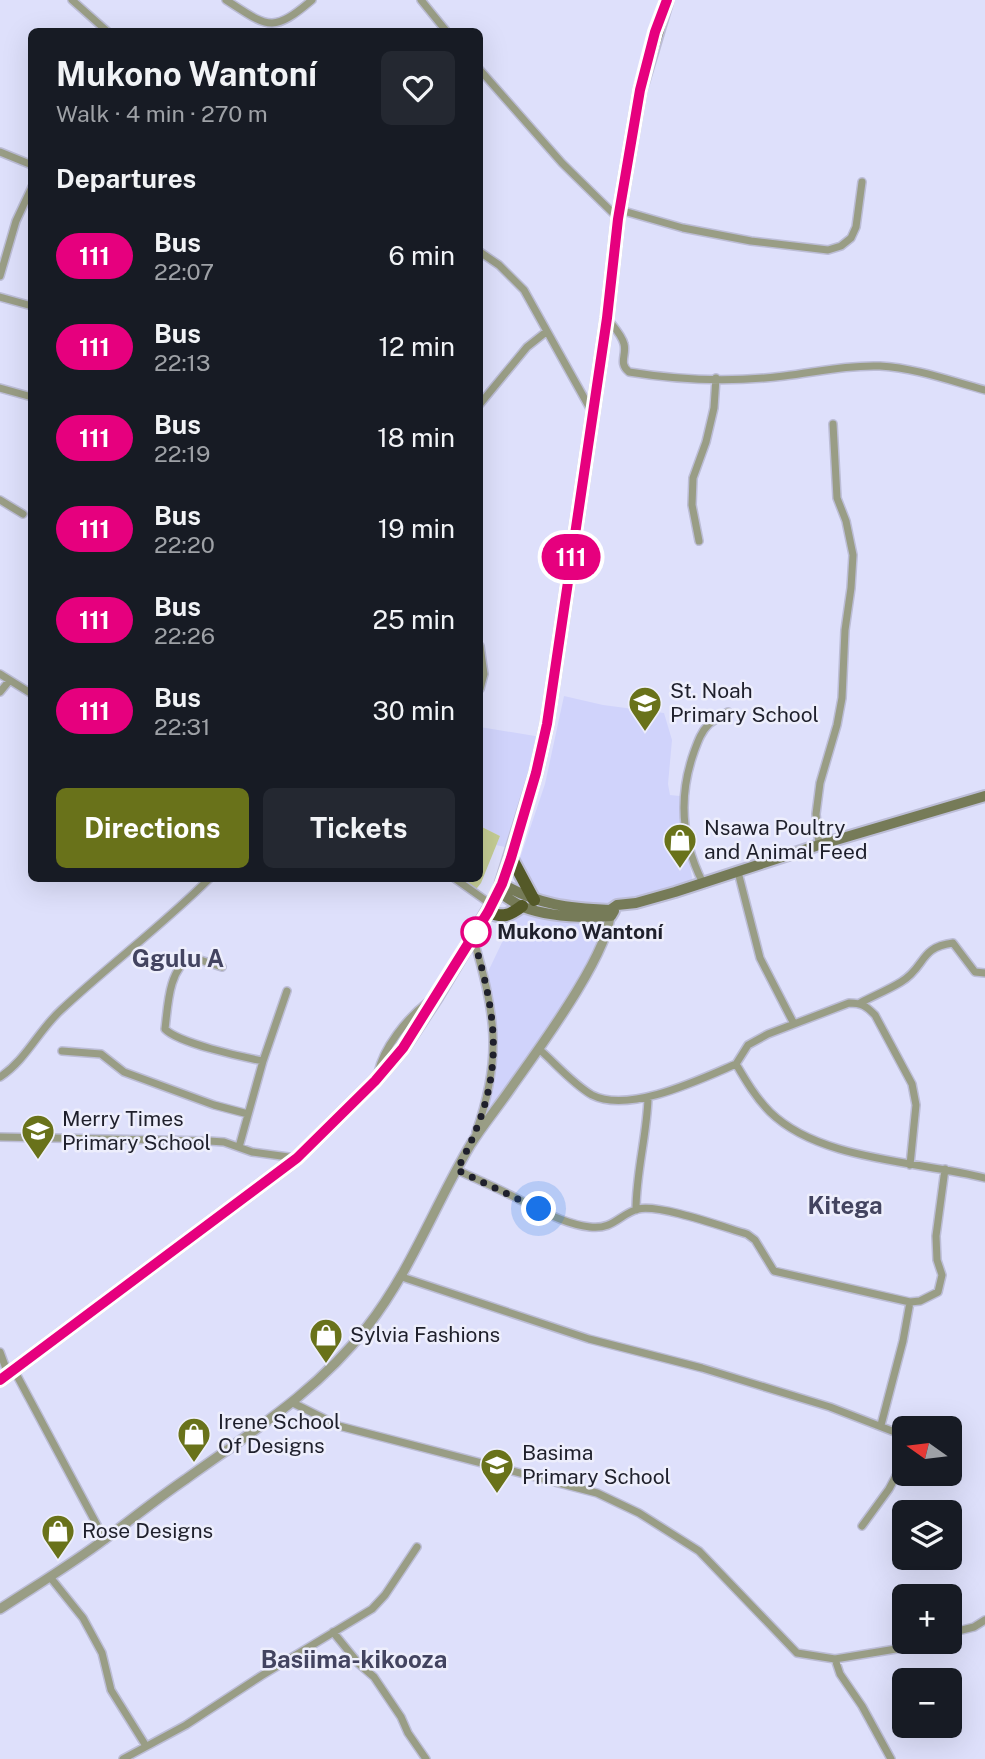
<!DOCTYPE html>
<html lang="en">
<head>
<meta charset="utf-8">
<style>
	body { margin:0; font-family:"Public Sans",sans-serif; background:#242831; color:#f1f3f6; height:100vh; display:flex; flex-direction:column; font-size:26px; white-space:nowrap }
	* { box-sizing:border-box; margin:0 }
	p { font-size:23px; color:#9ea1a6 }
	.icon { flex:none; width:38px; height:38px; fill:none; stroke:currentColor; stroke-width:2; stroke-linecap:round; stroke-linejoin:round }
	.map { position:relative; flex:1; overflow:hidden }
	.side { position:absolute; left:28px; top:28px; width:455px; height:854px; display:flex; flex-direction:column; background:#171b24; border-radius:10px; box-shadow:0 7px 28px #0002 }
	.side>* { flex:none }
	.badge { padding:0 14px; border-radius:23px; font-size:24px; line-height:46px }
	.needle { width:46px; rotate:284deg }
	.controls { position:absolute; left:892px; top:1416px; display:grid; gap:14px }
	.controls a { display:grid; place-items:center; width:70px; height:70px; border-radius:10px; background:#171b24; box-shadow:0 7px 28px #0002; font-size:35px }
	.you { position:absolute; width:35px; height:35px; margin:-18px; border:5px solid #fff; border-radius:50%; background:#1a73e8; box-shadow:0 0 0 10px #1a73e833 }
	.map>.badge { position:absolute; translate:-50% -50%; box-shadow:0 0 0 4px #fff }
	h2 { padding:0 28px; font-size:26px; line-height:63px }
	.round { display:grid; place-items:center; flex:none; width:74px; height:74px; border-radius:10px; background:#242831 }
	.head { display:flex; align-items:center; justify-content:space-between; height:119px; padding:0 28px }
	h1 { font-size:33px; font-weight:700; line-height:52px }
	.cta { display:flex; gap:14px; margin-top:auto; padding:14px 28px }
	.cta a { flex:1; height:80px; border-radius:10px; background:#69721a; color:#fff; font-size:28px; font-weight:700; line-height:80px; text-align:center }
	.cta a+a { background:#242831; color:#f1f3f6 }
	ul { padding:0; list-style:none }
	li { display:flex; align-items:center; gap:21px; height:91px; padding:0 28px }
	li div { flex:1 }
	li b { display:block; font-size:26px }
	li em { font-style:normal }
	li .badge { min-width:77px; font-weight:700; text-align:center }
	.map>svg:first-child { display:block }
	.built { fill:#d0d3fb }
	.green { fill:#c4cc94 }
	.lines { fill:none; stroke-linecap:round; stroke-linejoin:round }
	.minor-casing { stroke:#bcbdd6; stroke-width:10 }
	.tertiary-casing { stroke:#bcbdd6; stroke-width:12 }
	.secondary-casing { stroke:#bcbdd6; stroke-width:14 }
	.trunk-casing { stroke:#bcbdd6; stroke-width:16 }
	.minor { stroke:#999d85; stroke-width:7 }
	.tertiary { stroke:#999d85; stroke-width:9 }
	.secondary { stroke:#767b58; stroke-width:10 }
	.trunk { stroke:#545928; stroke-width:12 }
	.line-casing { stroke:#fff; stroke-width:16 }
	.line { stroke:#e6007e; stroke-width:10 }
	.walk { stroke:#1f202c; stroke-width:7; stroke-dasharray:0 12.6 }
	.stop-dot { fill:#fff; stroke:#e6007e; stroke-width:3.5 }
	.labels { text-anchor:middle; stroke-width:5; stroke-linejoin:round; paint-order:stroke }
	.poi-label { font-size:21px; fill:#1f202c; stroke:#edeefc; text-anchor:start }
	.stop-label { font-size:21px; font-weight:bold; fill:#1f202c; stroke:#edeefc; text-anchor:start }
	.quarter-label { font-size:24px; font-weight:bold; fill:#434460; stroke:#edeefc }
</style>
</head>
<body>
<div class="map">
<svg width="985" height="1759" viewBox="0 0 985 1759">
	<rect width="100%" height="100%" fill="#dee0fb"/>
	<!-- built -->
	<path class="built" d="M564 696 603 705 664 713 672 740 668 784 670 795 680 796 681 817 694 888 614 906 570 907 514 888 516 870 545 784Z
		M480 727 541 737 510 844 505 847 496 845 500 836 480 826Z
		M517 911 611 917 580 984 479 1130 494 1068 485 978Z"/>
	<!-- green -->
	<path class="green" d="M480 826 500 836 481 883 473 893H468L450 879 480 878Z"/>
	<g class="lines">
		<defs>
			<path id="minor" d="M72 0 108 32
				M226 0C268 27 272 34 312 0
				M421 0 447 32
				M480 70 562 163 618 218
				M0 152 32 165
				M620 210 683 228 751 241 828 250 841 246 851 238 856 227 862 182
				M480 252 499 265 524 290 592 412
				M0 276 16 221 32 187
				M0 297 32 306
				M607 318C613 326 622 335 624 344 627 355 618 363 629 372 678 380 734 382 784 376 817 372 847 365 880 366 916 368 951 381 985 390
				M0 388 32 397
				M480 404 527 347 546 332
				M0 500 23 514
				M699 541 692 505 693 478 706 442 714 408 716 378
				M480 646 484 674 480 689
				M0 674 32 694
				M0 692 9 681
				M819 845 816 814 820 783 837 725 842 698 845 630 851 588 853 555 846 521 837 498 833 424
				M738 872 760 958 794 1024
				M454 878 492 905
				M703 883C681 840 678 797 694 752 698 741 701 732 709 724 715 719 722 716 728 712
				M473 937C495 1013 503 1056 476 1132
				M222 967 191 957C168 970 168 1006 165 1029 178 1043 242 1057 263 1061L239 1147
				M860 1003C873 996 888 990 901 982 926 967 919 947 953 943L975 972 985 973
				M539 1049C556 1064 573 1084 592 1095 629 1114 701 1079 736 1064 746 1081 756 1098 770 1112 820 1161 919 1161 985 1178
				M62 1051 101 1054 124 1072 214 1105 248 1114
				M263 1061 287 991
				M736 1064 748 1045 768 1034 849 1003C862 1003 866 1006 875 1015L912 1084 916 1105 910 1165
				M378 1073C383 1048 407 1018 428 1002
				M0 1077C26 1060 38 1031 61 1010 109 965 163 925 210 878
				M0 1137 209 1141 224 1142 252 1152 296 1158
				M457 1170C478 1180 500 1189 520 1200 543 1211 564 1224 590 1227 613 1230 620 1214 638 1209 660 1204 723 1227 747 1234L755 1240 774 1271 910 1302 920 1301 938 1292 942 1275 937 1260 936 1236 945 1169
				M636 1210C636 1172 647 1135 648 1098
				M402 1277 589 1339 702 1368 830 1407 905 1436
				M0 1352 8 1374
				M14 1370 105 1540
				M293 1403 339 1426 597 1493 639 1513 699 1551 797 1653 835 1659 896 1649 920 1642
				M881 1425 903 1341 910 1302
				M862 1526 889 1489 905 1459
				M50 1577 83 1618 102 1653 111 1690 146 1746
				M333 1632 359 1664 374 1677 401 1717 408 1733 426 1759
				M950 1633 974 1627 985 1620
				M835 1659 840 1674 862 1706 891 1759
				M123 1759 186 1725 261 1676 372 1609 385 1595 417 1547"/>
			<path id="tertiary" d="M0 1609C35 1586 72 1564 105 1539 132 1519 158 1498 186 1479 250 1433 318 1391 367 1327 411 1271 435 1204 471 1144 483 1125 498 1107 511 1088 535 1054 614 948 610 910"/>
			<path id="secondary" d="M502 884C539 905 568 908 610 910L617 905 636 903 675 892 819 845 985 796
				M499 892C506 897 514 903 523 907 550 917 582 918 611 916L614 911"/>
			<path id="trunk" d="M511 857 534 900
				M488 912C503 918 509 916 522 906
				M0 1380 297 1158 375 1081 403 1048 437 996 499 892 536 773 547 724 607 318 618 219 640 90 667 0"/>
		</defs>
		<!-- minor casing -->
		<use href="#minor" class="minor-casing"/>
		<!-- tertiary casing -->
		<use href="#tertiary" class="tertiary-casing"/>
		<!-- secondary casing -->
		<use href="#secondary" class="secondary-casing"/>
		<!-- trunk casing -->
		<use href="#trunk" class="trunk-casing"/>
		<!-- minor -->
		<use href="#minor" class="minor"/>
		<!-- tertiary -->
		<use href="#tertiary" class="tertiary"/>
		<!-- secondary -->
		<use href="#secondary" class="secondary"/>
		<!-- trunk -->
		<use href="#trunk" class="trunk"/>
	</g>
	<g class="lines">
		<defs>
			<path id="line" d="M0 1380 297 1158 375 1081 403 1048 488 912 502 884 511 858 536 773 547 724 607 318 618 219 640 90 655 32 667 0"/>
		</defs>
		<!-- line casing -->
		<use href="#line" class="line-casing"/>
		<!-- line -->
		<use href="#line" class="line"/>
		<!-- walk -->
		<path class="walk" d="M476 932 473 937C501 1030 504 1082 457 1170L539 1209"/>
	</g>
	<!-- icons -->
	<defs>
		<symbol id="school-pin" viewBox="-11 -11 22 30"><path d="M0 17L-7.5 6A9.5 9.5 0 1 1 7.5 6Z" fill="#69721a" stroke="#edeefc"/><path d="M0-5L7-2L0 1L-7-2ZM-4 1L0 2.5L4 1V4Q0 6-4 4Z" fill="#fff"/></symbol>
		<symbol id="shop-pin" viewBox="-11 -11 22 30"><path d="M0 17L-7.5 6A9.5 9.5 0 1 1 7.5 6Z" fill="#69721a" stroke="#edeefc"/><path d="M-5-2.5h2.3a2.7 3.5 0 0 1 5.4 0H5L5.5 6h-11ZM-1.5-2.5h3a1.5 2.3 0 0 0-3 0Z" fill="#fff"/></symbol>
	</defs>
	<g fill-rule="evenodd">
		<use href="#school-pin" x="626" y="684" width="38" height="52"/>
		<use href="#shop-pin" x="661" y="821" width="38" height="52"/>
		<use href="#school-pin" x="19" y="1112" width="38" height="52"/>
		<use href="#shop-pin" x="307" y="1316" width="38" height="52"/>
		<use href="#shop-pin" x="175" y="1415" width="38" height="52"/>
		<use href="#school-pin" x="478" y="1446" width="38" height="52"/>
		<use href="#shop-pin" x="39" y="1512" width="38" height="52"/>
	</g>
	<!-- markers -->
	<circle class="stop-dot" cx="476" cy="932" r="14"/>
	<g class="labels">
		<!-- poi labels -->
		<g class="poi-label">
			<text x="670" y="698">St. Noah<tspan x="670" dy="24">Primary School</tspan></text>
			<text x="704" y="835">Nsawa Poultry<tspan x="704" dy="24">and Animal Feed</tspan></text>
			<text x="62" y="1126">Merry Times<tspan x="62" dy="24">Primary School</tspan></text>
			<text x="350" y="1342">Sylvia Fashions</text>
			<text x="218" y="1429">Irene School<tspan x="218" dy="24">Of Designs</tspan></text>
			<text x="522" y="1460">Basima<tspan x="522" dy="24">Primary School</tspan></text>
			<text x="82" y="1538">Rose Designs</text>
		</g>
		<!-- stop labels -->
		<g class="stop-label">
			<text x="497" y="939">Mukono Wantoní</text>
		</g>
		<!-- quarter labels -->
		<g class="quarter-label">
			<text x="178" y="967">Ggulu A</text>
			<text x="845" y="1214">Kitega</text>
			<text x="354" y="1668">Basiima-kikooza</text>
		</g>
	</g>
</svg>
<div class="controls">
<a><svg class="needle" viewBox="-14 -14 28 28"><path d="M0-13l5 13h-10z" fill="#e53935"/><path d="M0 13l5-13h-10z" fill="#9ea1a6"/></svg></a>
<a><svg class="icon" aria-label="layers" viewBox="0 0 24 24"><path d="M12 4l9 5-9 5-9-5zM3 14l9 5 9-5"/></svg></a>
<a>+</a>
<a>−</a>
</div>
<div class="you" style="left:539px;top:1209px"></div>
<b class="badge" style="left:571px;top:557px;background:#e6007e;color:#fff">111</b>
<section class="side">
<div class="head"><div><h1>Mukono Wantoní</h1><p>Walk · 4 min · 270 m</p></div><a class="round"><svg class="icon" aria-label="heart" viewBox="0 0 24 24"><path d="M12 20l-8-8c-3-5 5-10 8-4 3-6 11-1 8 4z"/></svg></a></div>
<h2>Departures</h2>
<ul>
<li><span class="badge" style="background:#e6007e;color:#fff">111</span><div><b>Bus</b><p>22:07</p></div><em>6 min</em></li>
<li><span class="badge" style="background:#e6007e;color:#fff">111</span><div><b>Bus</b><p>22:13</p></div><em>12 min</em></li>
<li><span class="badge" style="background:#e6007e;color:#fff">111</span><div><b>Bus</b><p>22:19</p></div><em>18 min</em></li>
<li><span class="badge" style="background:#e6007e;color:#fff">111</span><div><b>Bus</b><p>22:20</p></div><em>19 min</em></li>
<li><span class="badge" style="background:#e6007e;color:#fff">111</span><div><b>Bus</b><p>22:26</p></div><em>25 min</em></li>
<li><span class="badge" style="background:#e6007e;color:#fff">111</span><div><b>Bus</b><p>22:31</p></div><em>30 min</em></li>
</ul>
<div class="cta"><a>Directions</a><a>Tickets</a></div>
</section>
</div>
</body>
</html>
